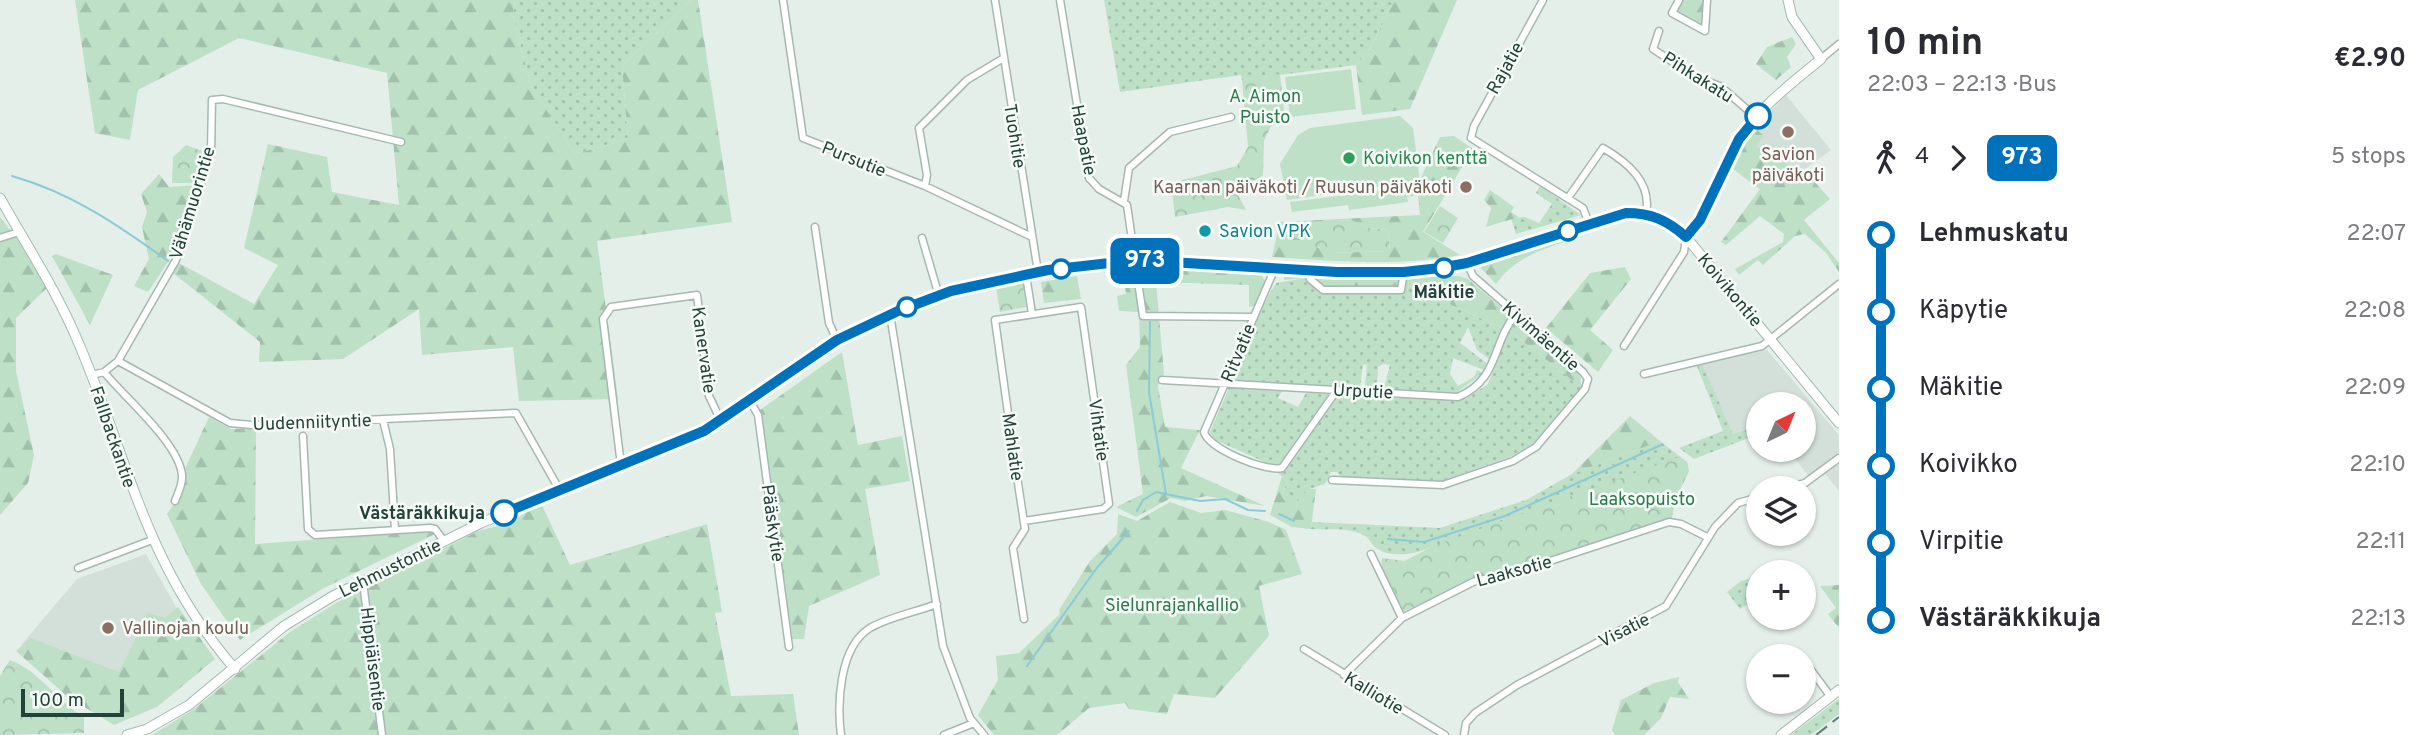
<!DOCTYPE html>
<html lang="en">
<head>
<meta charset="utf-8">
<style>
	body { margin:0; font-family:Overpass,sans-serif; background:#f7f7f7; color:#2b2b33; height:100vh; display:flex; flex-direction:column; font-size:26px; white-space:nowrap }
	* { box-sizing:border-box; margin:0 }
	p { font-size:23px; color:#7c7c81 }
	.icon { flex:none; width:38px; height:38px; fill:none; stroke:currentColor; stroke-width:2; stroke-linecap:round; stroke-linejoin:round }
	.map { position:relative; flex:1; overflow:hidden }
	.sheet { display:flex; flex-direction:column; background:#fff; width:595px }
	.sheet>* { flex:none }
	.badge { padding:0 14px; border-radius:10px; font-size:24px; line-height:46px }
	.needle { width:46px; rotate:43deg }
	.fabs { position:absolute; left:1746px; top:392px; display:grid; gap:14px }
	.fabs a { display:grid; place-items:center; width:70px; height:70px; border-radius:50%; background:#fff; box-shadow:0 2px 5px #0004; font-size:35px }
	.scale { position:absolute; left:21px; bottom:18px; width:103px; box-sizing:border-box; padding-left:7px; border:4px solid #23423a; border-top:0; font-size:19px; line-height:24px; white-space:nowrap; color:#23423a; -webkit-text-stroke:5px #f6fbf8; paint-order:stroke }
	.map>.badge { position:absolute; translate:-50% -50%; box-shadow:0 0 0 4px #fff }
	.legs { display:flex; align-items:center; gap:10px; height:77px; padding:0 28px; font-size:23px }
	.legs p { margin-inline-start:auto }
	.head { display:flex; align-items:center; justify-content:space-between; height:119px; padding:0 28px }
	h1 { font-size:38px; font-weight:700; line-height:52px }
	ul { padding:0 28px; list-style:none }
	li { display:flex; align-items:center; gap:24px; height:77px; font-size:26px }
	li i { display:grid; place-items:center; width:10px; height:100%; margin:0 9px; background:currentColor }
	li i::after { content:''; width:18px; height:18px; margin:-9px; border:5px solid; border-radius:50%; background:#fff }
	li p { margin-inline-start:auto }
	li:first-child i { background:linear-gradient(#0000 50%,currentColor 0) }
	li:last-child i { background:linear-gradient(currentColor 50%,#0000 0) }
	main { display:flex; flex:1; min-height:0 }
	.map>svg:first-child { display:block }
	.built { fill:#d3dfd9 }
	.grass { fill:url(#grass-dots) }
	.forest { fill:url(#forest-firs); fill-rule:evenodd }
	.park { fill:url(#park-crowns) }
	.garden { fill:#bde0c7 }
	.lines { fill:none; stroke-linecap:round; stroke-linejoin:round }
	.stream { stroke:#8bcad6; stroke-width:2 }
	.street-casing { stroke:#a7b8b2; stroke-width:9 }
	.secondary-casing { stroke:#a2bbb3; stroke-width:11 }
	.street { stroke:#fff; stroke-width:6 }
	.secondary { stroke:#fff; stroke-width:9 }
	.rail { stroke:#5d7d75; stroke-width:2; stroke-dasharray:14 7; stroke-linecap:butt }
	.line-1-casing { stroke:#fff; stroke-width:16 }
	.line-1 { stroke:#0072bc; stroke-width:10 }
	.stop-1-dot { fill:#fff; stroke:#0072bc; stroke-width:3.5 }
	.education-dot { fill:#8d6e63; stroke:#f6fbf8; stroke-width:2.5 }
	.leisure-dot { fill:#2e9e5b; stroke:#f6fbf8; stroke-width:2.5 }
	.culture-dot { fill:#0f9aa8; stroke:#f6fbf8; stroke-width:2.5 }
	.labels { text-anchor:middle; stroke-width:5; stroke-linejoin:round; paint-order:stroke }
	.street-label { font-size:18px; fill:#23423a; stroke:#f6fbf8 }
	.park-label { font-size:18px; fill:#2a7b4a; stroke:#f6fbf8 }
	.education-label { font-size:18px; fill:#785e54; stroke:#f6fbf8 }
	.leisure-label { font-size:18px; fill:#27864d; stroke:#f6fbf8; text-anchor:start }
	.culture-label { font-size:18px; fill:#0d838f; stroke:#f6fbf8; text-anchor:start }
	.stop-label { font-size:18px; font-weight:bold; fill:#23423a; stroke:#f6fbf8 }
</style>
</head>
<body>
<main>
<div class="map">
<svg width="1839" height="735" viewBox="0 0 1839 735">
	<defs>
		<pattern id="grass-dots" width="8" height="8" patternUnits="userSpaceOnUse" patternTransform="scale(1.75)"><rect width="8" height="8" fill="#bde0c7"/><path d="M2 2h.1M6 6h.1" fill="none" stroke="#a2c1ac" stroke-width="1.8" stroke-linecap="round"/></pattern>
		<pattern id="forest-firs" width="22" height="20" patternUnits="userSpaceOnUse" patternTransform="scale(1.75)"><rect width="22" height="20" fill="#bde0c7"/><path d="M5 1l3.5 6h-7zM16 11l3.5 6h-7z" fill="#a2c1ac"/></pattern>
		<pattern id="park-crowns" width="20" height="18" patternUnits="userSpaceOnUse" patternTransform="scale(1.75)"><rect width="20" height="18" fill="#bde0c7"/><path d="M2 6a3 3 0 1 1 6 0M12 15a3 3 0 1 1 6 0" fill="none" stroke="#a2c1ac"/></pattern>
	</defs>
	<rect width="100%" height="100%" fill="#e5efea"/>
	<!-- built -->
	<path class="built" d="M1786 95 1831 150 1801 172 1756 146 1755 128Z
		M1767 350 1839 435V491L1822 470 1811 479 1788 450H1804V404H1759V424L1733 434 1702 363Z
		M146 554 184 621 111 716 21 645 77 579Z"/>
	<!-- grass -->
	<path class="grass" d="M515 0H691L622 66 628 139 575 154 531 86 513 15Z
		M1104 0H1394L1370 49 1356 65 1242 80 1241 75 1120 92Z
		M1540 186 1581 215 1516 234 1511 218 1525 217 1539 223 1552 204 1536 193Z
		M1306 278 1324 287 1408 285 1511 332 1582 388 1534 443 1512 456 1441 481 1341 477 1337 472H1331L1325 484 1309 489 1295 504 1282 497 1287 481 1267 463 1213 439 1210 432 1229 388 1282 391 1278 398 1298 407 1306 393 1467 398 1488 384 1496 364 1477 350 1468 327 1460 343 1488 364 1484 370 1453 358 1450 374 1458 386 1474 377 1477 370 1483 373 1456 393 1384 388 1390 365 1383 364 1378 367 1377 388 1365 387 1367 365 1363 364 1360 388 1235 380 1234 374 1263 305 1276 283Z
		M1702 363 1733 434 1759 425V434L1694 459 1679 448 1723 431 1696 364Z
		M1660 441 1687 462 1689 471 1675 500 1672 518 1539 561 1485 575 1433 546C1418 554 1392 559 1376 548 1372 545 1370 539 1365 536 1351 527 1327 530 1311 529L1312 522 1440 528 1526 500 1572 474Z
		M1751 578 1759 589V597L1740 609 1727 592 1741 581Z
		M1839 699V714L1811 735H1791Z"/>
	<!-- forest -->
	<path class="forest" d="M75 0H515L513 15 531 86 575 154 628 139 622 66 691 0H698L732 222 597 241 618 399 519 401 513 347 422 355 419 309 343 359 259 362 260 342 173 273 179 263 254 304 278 265 244 248 268 144 327 157 332 192 399 205 387 73 239 38 138 90 130 140 95 133Z
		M1394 0H1457L1410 109 1362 115 1356 65 1370 49Z
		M1681 0H1705L1703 27 1674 12Z
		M1792 37 1796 44 1787 57 1791 67 1776 80 1756 64 1767 47Z
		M1755 128 1764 136 1756 146 1801 172 1805 171 1830 199 1804 220 1839 263V272L1826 253 1805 234 1795 236 1763 265 1758 260 1739 275 1735 269 1783 242 1784 234 1760 216 1726 245 1721 242 1760 189 1730 167Z
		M1454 136 1473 149 1423 232 1460 255C1399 267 1333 261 1272 257L1280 222 1420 215 1417 186 1440 137ZM1350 220 1370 228 1388 230 1390 251 1331 253 1286 233 1301 223Z
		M159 174 169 187 197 185 174 253 148 292 134 286 149 259 142 227 147 212 141 194Z
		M1490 190 1514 207 1511 212 1519 217 1486 227 1491 208 1484 200Z
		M0 217 19 241 47 288 16 318V371L34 455 28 483 0 515Z
		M1563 237 1564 242C1537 251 1513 260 1496 284L1479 266Z
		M56 254 113 275 90 325 52 256Z
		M1133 263 1284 272 1459 276 1468 279 1580 374 1582 388 1511 332 1408 285 1399 289 1324 287 1306 278 1284 280V275L1261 273 1265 282 1255 306 1249 307V285L1156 282 1164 373 1158 386 1165 427 1200 430 1181 468 1265 506 1206 496 1185 501 1171 498 1136 517 1116 507 1143 494 1126 365 1140 347 1139 312 1119 311 1117 296 1126 294 1122 265Z
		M1625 267 1631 279 1590 330 1613 350 1598 372 1546 328 1590 273Z
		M1077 276 1081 299 1044 303 1041 282Z
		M842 352 858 445 902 436 910 481 865 489 880 575 809 606 804 639H792L760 410Z
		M1630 416 1660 441 1572 474Z
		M209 417 231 429 256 428 255 544 432 531 435 534 324 588 240 640 201 584 167 514 176 501 183 473Z
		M1282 476 1287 481 1282 497 1295 503 1309 489H1316L1311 529 1292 527 1270 515Z
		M1170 502 1201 513 1225 510 1269 522 1286 530 1302 574 1259 586 1269 636 1215 698 1174 694 1167 714 1129 709 1125 703 1089 708 1057 735H994L978 715 998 680 996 656 1019 653 1060 614 1059 610 1090 561 1117 534 1118 514 1137 521Z
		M541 503 570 565 707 524 722 612 715 613 731 696 793 694 799 735H152L194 709 290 632 336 603 478 531 509 523Z
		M1839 585V628L1828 614 1836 608 1820 586Z
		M178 607 215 659 157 707 114 725 68 697 16 651 30 638 119 672 148 613 165 618Z
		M1679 677 1678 682 1689 699 1670 697 1661 718 1644 735H1615L1612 730 1621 700 1654 683Z"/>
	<!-- park -->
	<path class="park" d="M1280 74 1285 119 1271 126 1264 141 1263 176 1235 189 1246 210 1228 207 1175 217 1171 183 1237 166 1248 147 1242 80Z
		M186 145 202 151 201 168 193 183H172L173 157Z
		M1440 206 1458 218 1443 243 1424 232Z
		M1351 220 1370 228 1388 230 1390 251 1330 253 1285 233 1301 222Z
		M1023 281 1026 307 1000 312 996 286Z
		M1679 457 1687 462 1689 471 1675 500 1672 518 1539 561 1485 575 1402 612 1381 569 1382 558 1405 561 1433 546Z
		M10 660C40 671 56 701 84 717V733L0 735V676Z"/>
	<!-- garden -->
	<path class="garden" d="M1351 69 1356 109 1290 117 1285 77Z
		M1400 116 1413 128 1420 181 1287 200 1280 164 1298 135 1310 128Z
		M1417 186 1418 195 1407 197 1408 202 1349 210 1348 205 1292 212 1290 202Z"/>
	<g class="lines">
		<!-- stream -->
		<path class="stream" d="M12 176C72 193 118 225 168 261
			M1150 322 1149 392 1166 494
			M1137 511 1143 500 1156 492 1200 501 1225 499 1248 510 1265 511
			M1279 514 1294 521
			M1388 539 1424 542 1505 516 1661 445
			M1027 666 1096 569 1129 531"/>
		<defs>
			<path id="street" d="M783 0 803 138 925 186 1032 237
				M995 0 1038 272
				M1060 0 1089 178 1099 189 1127 205 1143 316 1254 317
				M1543 0 1474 126 1471 138 1583 208 1589 224
				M1679 0 1672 13 1705 31 1707 0
				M1659 31 1653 49 1697 78 1720 86 1757 118
				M1821 59 1839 44
				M925 186 927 175 919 128 967 80 1002 59
				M1568 198 1603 148C1627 162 1652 182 1646 213
				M1124 201 1129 168 1170 132 1231 117
				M815 227 829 323 837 340
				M0 238 19 232
				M922 238 939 296
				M1275 268 1204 432C1209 449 1265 472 1282 468L1337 390
				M1308 271 1310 279 1323 290H1401L1404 272
				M1026 275 1032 314
				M890 314 943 646 970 718 984 735
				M1624 346 1684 252 1686 237
				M118 361 176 260 188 227 211 152 212 100 223 99 401 142
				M104 372C124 397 179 443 182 475 183 484 178 493 175 501
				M1644 374 1762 346 1839 284
				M92 375 104 372 118 361 230 423 252 425 516 413 559 489
				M1162 380 1458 397C1500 379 1491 344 1516 314
				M750 401 758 415 789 647
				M383 420 390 449 395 530
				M303 436 308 529 315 535 430 528 435 529 444 541
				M621 465 603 319 611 307 697 295 709 396 721 421
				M1332 480 1443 485 1513 461 1536 447 1585 389 1588 379 1583 372 1473 276 1467 263
				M1786 488 1805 483 1839 458
				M1024 521 1103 509 1109 504 1081 307 995 320C1005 390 1014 460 1025 529L1013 548 1024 619
				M1371 554 1402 618
				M78 568 152 540
				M363 582 382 735
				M1304 649 1445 735
				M1808 666 1831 697
				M1344 675 1402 618 1473 582 1541 564 1669 522 1681 524 1707 537
				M841 735C837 704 839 647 870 628 889 617 916 612 937 604
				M944 735 974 723
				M1464 735 1466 723 1475 713 1517 685 1666 606 1715 527 1738 503 1759 497"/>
			<path id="secondary" d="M0 198C27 246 58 293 79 344 130 464 145 565 235 669
				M1686 237C1710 209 1718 173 1737 142 1757 109 1791 84 1821 59L1792 17 1788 0
				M127 735 147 729 189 705 284 626 333 596 481 523 704 431 837 340 898 311 951 291 1048 270 1136 260 1337 272H1404L1440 268 1467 263 1626 213C1651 213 1667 220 1686 237L1839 423
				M1781 735 1839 690"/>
		</defs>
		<!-- street casing -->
		<use href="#street" class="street-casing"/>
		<!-- secondary casing -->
		<use href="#secondary" class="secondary-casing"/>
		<!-- street -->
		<use href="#street" class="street"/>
		<!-- secondary -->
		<use href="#secondary" class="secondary"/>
		<!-- rail -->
		<path class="rail" d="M1816 735 1839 717"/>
	</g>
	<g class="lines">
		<defs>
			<path id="line-1" d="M504 513 704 431 837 340 898 311 951 291 1048 270 1136 260 1337 272H1404L1440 268 1467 263 1626 213C1651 213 1667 220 1686 237L1700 220 1739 139 1758 116"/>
		</defs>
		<!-- line-1 casing -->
		<use href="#line-1" class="line-1-casing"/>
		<!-- line-1 -->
		<use href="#line-1" class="line-1"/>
	</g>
	<!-- markers -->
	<g class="stop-1-dot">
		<circle cx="1758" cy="116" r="12"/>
		<circle cx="1568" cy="231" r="9"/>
		<circle cx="1444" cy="268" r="9"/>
		<circle cx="1061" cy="269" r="9"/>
		<circle cx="907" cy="307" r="9"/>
		<circle cx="504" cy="513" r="12"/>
	</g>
	<g class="education-dot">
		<circle cx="1788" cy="132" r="7"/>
		<circle cx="1466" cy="187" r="7"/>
		<circle cx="108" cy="628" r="7"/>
	</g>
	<circle class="leisure-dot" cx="1349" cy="158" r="7"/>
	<circle class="culture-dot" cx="1205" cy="231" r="7"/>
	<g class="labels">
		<!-- street labels -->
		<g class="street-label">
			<text transform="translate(1505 68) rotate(-61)" y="6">Rajatie</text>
			<text transform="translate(1698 77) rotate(32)" y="6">Pihkakatu</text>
			<text transform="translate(1015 136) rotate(81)" y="6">Tuohitie</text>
			<text transform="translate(1084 140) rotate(79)" y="6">Haapatie</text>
			<text transform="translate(854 159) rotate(22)" y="6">Pursutie</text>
			<text transform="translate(192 203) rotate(-73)" y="6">Vähämuorintie</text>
			<text transform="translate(1730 290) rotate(50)" y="6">Koivikontie</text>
			<text transform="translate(1541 336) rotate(41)" y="6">Kivimäentie</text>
			<text transform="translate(704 350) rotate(82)" y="6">Kanervatie</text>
			<text transform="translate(1238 353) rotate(-67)" y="6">Ritvatie</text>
			<text transform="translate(1363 391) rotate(3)" y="6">Urputie</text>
			<text transform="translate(312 422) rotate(-2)" y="6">Uudenniityntie</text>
			<text transform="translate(1099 430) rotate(82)" y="6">Vihtatie</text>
			<text transform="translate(113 437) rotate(71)" y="6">Fallbackantie</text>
			<text transform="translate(1013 447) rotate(82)" y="6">Mahlatie</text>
			<text transform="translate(773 523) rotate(82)" y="6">Pääskytie</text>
			<text transform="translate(390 568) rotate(-26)" y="6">Lehmustontie</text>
			<text transform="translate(1514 571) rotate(-15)" y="6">Laaksotie</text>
			<text transform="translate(1624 630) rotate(-27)" y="6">Visatie</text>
			<text transform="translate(373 659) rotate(83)" y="6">Hippiäisentie</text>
			<text transform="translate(1374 693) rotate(31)" y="6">Kalliotie</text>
		</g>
		<!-- park labels -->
		<g class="park-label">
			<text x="1265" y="102">A. Aimon<tspan x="1265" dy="21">Puisto</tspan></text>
			<text x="1642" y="505">Laaksopuisto</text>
			<text x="1172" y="611">Sielunrajankallio</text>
		</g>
		<!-- education labels -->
		<g class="education-label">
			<text x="1788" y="160">Savion<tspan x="1788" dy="21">päiväkoti</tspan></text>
			<text x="1452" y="193" text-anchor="end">Kaarnan päiväkoti / Ruusun päiväkoti</text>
			<text x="122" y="634" text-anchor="start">Vallinojan koulu</text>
		</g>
		<!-- leisure labels -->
		<g class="leisure-label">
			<text x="1363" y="164">Koivikon kenttä</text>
		</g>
		<!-- culture labels -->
		<g class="culture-label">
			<text x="1219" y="237">Savion VPK</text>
		</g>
		<!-- stop labels -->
		<g class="stop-label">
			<text x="1444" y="298">Mäkitie</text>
			<text x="485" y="519" text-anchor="end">Västäräkkikuja</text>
		</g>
	</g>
</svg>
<div class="fabs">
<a><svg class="needle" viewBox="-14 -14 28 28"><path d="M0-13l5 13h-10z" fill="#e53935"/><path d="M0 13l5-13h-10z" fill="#7c7c81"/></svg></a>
<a><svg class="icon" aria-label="layers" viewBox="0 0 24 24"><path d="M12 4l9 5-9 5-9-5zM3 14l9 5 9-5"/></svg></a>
<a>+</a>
<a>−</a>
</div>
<div class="scale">100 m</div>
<b class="badge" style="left:1145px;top:261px;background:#0072bc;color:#fff">973</b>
</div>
<section class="sheet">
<div class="head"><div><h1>10 min</h1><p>22:03 – 22:13 · Bus</p></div><b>€2.90</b></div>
<div class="legs"><svg class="icon" aria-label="walk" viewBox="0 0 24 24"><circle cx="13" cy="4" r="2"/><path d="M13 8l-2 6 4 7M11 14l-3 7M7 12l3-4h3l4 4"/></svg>4<svg class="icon" aria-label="forward" viewBox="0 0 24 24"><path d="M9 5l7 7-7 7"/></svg><b class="badge" style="background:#0072bc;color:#fff">973</b><p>5 stops</p></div>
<ul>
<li><i style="color:#0072bc"></i><b>Lehmuskatu</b><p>22:07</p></li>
<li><i style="color:#0072bc"></i><span>Käpytie</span><p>22:08</p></li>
<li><i style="color:#0072bc"></i><span>Mäkitie</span><p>22:09</p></li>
<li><i style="color:#0072bc"></i><span>Koivikko</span><p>22:10</p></li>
<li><i style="color:#0072bc"></i><span>Virpitie</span><p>22:11</p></li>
<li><i style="color:#0072bc"></i><b>Västäräkkikuja</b><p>22:13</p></li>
</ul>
</section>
</main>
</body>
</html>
